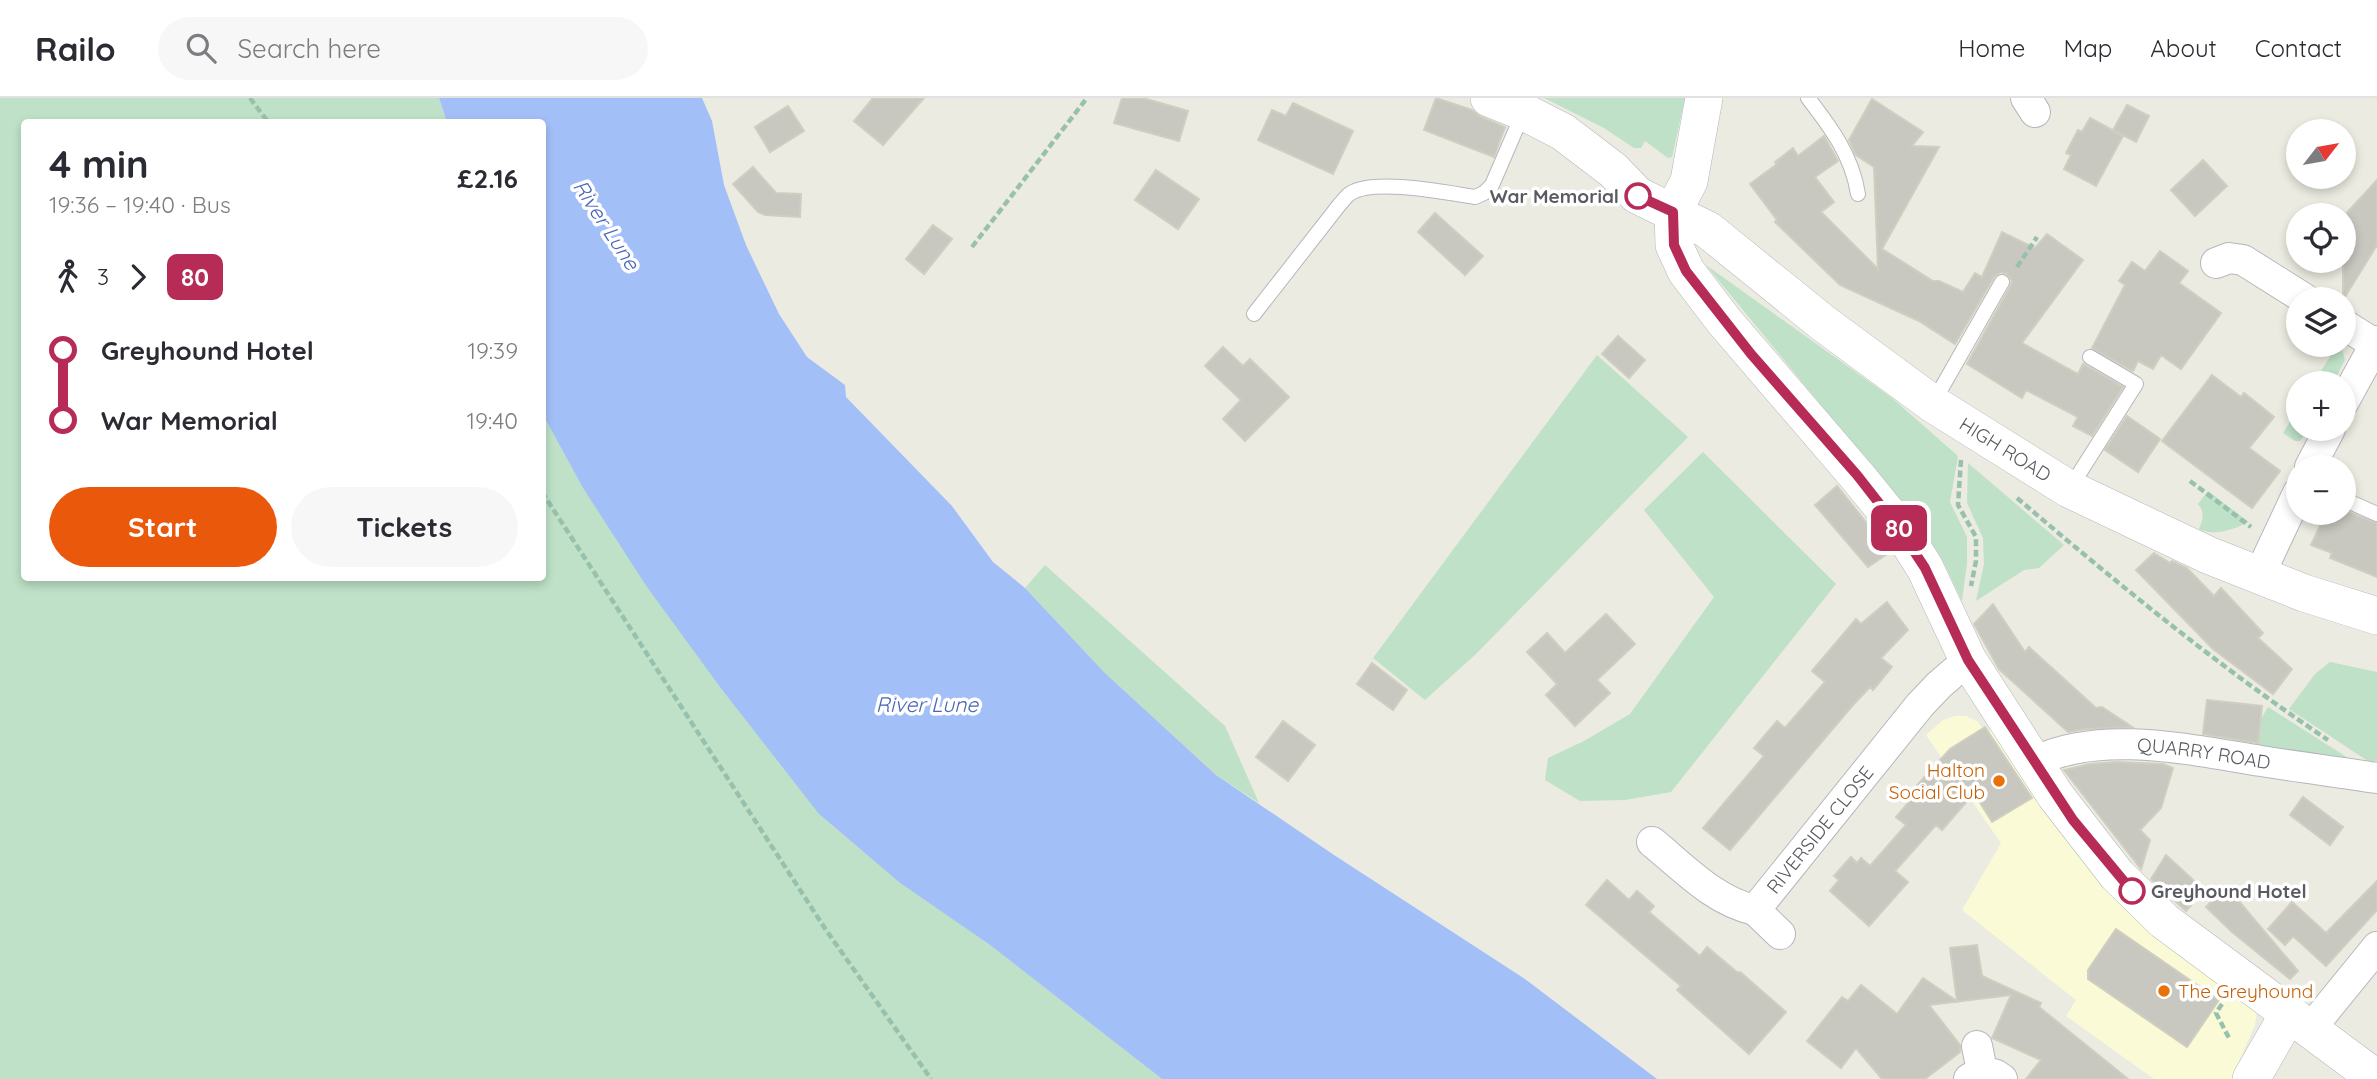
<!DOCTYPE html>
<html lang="en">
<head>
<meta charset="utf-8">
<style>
	body { margin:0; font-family:Quicksand,sans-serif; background:#f7f7f7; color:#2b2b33; height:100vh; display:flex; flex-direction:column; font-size:26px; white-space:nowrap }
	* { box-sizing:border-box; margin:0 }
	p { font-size:23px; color:#7c7c81 }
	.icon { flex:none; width:38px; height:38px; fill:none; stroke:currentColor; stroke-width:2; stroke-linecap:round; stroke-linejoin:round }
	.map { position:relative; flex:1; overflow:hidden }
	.drawer { position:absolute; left:21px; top:21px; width:525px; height:462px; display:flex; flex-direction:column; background:#fff; border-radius:7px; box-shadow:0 4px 10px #0003 }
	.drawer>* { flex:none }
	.badge { padding:0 14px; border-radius:10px; font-size:24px; line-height:46px }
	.needle { width:46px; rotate:59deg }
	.controls { position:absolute; left:2286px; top:21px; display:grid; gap:14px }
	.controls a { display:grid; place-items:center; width:70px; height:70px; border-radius:50%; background:#fff; box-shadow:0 4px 10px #0003; font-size:35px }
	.map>.badge { position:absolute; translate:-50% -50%; box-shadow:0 0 0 4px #fff }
	.legs { display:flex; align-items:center; gap:10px; height:77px; padding:0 28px; font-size:23px }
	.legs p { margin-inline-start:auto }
	.summary { display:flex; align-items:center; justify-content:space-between; height:119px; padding:0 28px }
	h1 { font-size:38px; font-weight:700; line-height:52px }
	.button { display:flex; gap:14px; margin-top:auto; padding:14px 28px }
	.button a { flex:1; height:80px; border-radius:42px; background:#ea580c; color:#fff; font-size:28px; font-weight:700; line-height:80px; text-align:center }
	.button a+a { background:#f7f7f7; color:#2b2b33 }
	ul { padding:0 28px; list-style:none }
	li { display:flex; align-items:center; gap:24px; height:70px; font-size:26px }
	li i { display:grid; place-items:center; width:10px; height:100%; margin:0 9px; background:currentColor }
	li i::after { content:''; width:18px; height:18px; margin:-9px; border:5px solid; border-radius:50%; background:#fff }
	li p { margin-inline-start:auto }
	li:first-child i { background:linear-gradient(#0000 50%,currentColor 0) }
	li:last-child i { background:linear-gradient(currentColor 50%,#0000 0) }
	header { display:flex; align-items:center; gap:42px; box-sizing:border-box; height:98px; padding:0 35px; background:#fff; border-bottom:2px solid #e1e1e2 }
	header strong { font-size:33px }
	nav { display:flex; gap:38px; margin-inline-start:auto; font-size:24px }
	.search { width:490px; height:63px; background:#f7f7f7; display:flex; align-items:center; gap:18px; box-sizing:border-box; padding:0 24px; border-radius:38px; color:#7c7c81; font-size:26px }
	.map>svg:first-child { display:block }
	.commercial { fill:#fafbd6 }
	.green { fill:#bee1c7 }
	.water { fill:#a3bff8 }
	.building { fill:#c8c8c0; stroke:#cfcec0; stroke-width:2 }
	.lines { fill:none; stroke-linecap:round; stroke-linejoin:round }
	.service-casing { stroke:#b6b7bc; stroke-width:16 }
	.minor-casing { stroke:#b6b7bc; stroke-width:32 }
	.tertiary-casing { stroke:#b6b7bc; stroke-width:38 }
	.path { stroke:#98c1ad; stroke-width:4.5; stroke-dasharray:7 3.5; stroke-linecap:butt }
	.service { stroke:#fff; stroke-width:14 }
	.minor { stroke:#fff; stroke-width:30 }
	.tertiary { stroke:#fff; stroke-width:37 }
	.line-1-casing { stroke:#fff; stroke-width:16 }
	.line-1 { stroke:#b72b57; stroke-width:10 }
	.stop-1-dot { fill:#fff; stroke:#b72b57; stroke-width:3.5 }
	.food-dot { fill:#e8710a; stroke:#fff; stroke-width:2.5 }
	.labels { text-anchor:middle; stroke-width:7; stroke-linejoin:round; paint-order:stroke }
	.stop-label { font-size:19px; font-weight:bold; fill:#595b60; stroke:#fff; text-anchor:end }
	.street-label { font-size:19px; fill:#595b60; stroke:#fff }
	.food-label { font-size:19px; fill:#c56008; stroke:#fff; text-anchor:end }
	.water-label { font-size:21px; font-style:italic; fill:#4965b9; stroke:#fff }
</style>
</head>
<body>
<header>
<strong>Railo</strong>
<div class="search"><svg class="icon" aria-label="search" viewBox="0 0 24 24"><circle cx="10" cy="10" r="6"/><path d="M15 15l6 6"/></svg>Search here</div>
<nav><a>Home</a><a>Map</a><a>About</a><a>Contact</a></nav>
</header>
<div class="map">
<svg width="2377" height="981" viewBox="0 0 2377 981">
	<rect width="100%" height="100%" fill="#ebebe1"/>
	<!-- commercial -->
	<path class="commercial" d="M1955 618H1966L1978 624 1983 631 1993 633 2257 914 2255 927 2231 981H2154L2066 918 2076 902 1962 812 2001 745 1926 637 1943 622Z"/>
	<!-- green -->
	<path class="green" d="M0 0H439L447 24H24V480H542L543 317 583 390 819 716 900 785 990 847 1162 981H0Z
		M1544 0H1685L1672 59 1668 60 1645 43 1641 50H1634L1604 30Z
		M1706 167 1892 300 1958 358 1950 404 1967 439V465L1962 503 1944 465 1908 413Z
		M2337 247 2342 251 2345 262 2333 285H2314Z
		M1597 257 1688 339 1477 555 1425 602 1373 560Z
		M2298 311V331H2309L2300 343H2295L2283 335Z
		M1703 354 1836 486 1671 694 1625 702 1580 703 1545 682 1548 660 1584 643 1630 616 1714 499 1644 412Z
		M1968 365 2064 447 2039 470 2024 472 1976 503 1984 466 1983 440 1967 405Z
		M2208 393 2249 424C2234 431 2215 439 2199 431 2203 422 2205 414 2198 406Z
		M1045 467 1225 628 1259 705 1216 677 1105 575 1025 490Z
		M2330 564 2377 574V663H2368L2289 611 2315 576Z
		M2268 609 2356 665 2258 647 2261 621Z"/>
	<!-- water -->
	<path class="water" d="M439 0H702L712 23 724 87 746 147 779 216 807 259 845 287 846 299 952 408 993 464 1025 490 1105 575 1216 677 1334 757 1525 881 1657 981H1162L990 847 900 785 819 716 720 589 647 489 583 390 543 317 542 24H447Z"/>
	<!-- building -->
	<path class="building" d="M873 0H924L883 47 854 23Z
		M1122 0H1143L1188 13 1179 43 1114 25Z
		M1436 0 1472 12 1481 19 1505 29 1494 59 1424 32Z
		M1872 1 1923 34 1912 48 1939 49 1882 151 1933 183H1939L1963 194 1975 175 1982 179 2002 134 2035 150 2047 136 2083 162 2022 245 2078 276 2083 266 2123 289 2092 338 2073 328 2078 319 2026 292 2022 300 1967 266 2010 189 2012 183 2007 176 2001 174 1994 179 1955 246 1919 223 1840 187 1775 124 1777 122 1750 86 1777 66 1775 64 1793 50 1798 58 1824 38 1838 63 1815 79 1834 104 1821 114 1878 171 1874 69 1856 57 1849 42Z
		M1293 5 1353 33 1333 76 1258 42 1272 12 1286 18Z
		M2127 7 2149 18 2136 44 2113 32Z
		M788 8 804 33 770 54 755 29Z
		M2090 20 2123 38 2096 88 2064 71 2071 57 2066 55 2078 32 2082 34Z
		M2203 62 2227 88 2195 118 2171 92Z
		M753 69 776 95 801 96 800 119 765 117 758 114 733 86Z
		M1156 72 1199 101 1178 131 1135 102Z
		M2377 82V147L2343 202V119Z
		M1435 115 1483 158 1465 177 1418 134Z
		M933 127 952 141 924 176 906 161Z
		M2160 153 2188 173 2179 185 2221 215 2181 271 2161 257 2153 271 2138 263 2133 273 2092 250 2125 187 2119 183 2132 164 2145 173Z
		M1618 238 1645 262 1629 280 1602 256Z
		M1223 249 1243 268 1250 261 1289 299 1245 343 1223 321 1241 302 1205 268Z
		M2212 277 2241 299 2244 295 2274 319 2249 350 2280 373 2252 410 2162 343Z
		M2127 318 2160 341 2138 374 2105 352Z
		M1837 388 1890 454 1868 469 1815 407Z
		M2343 412 2377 425V479L2330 460 2332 455 2311 447 2326 415H2343Z
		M2154 455 2170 465 2172 463 2187 470 2214 498 2221 490 2263 535 2258 540 2292 571 2273 596 2213 551 2136 472Z
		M1887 504 1908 532 1881 560 1892 569 1873 592 1870 589 1853 607 1730 752 1703 730 1764 658 1754 650 1777 623 1785 630 1825 584 1812 573 1856 521 1861 526Z
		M1993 506 2025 554 2029 549 2096 610 2102 609 2132 629 2086 631 2068 634 1999 571 1974 526Z
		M1606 516 1635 546 1597 582 1610 595 1575 628 1546 597 1557 586 1527 554 1547 535 1565 555Z
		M1372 565 1407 592 1393 612 1357 586Z
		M2207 602 2262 608 2258 645 2203 636Z
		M1283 623 1315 647 1288 683 1256 659Z
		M1985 629 2032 700 1992 724 1974 695 1942 732 1936 727 1895 773 1908 784 1869 828 1830 793 1839 782 1834 778 1851 759 1857 765 1861 760 1870 768 1906 727 1896 719 1913 699 1909 696 1950 651Z
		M2117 664 2163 666 2173 670 2161 710 2140 732 2150 742 2141 771 2064 672 2090 666Z
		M2303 699 2343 729 2330 747 2290 717Z
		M2166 757 2204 792 2186 813 2151 781Z
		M1607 782 1629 802 1637 793 1654 808 1649 814 1700 858 1707 849 1738 875 1740 874 1786 914 1749 956 1677 892 1681 888 1586 807Z
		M2377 783V812L2326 868 2293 838 2285 847 2268 831 2292 804 2326 835Z
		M2226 788 2298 873 2290 881 2232 834 2206 809Z
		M2116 831 2219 902 2187 949 2088 881V872Z
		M1977 847 1982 878 2041 905 2039 909 2128 981H2026L2041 962 1992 940 2011 897 1929 907 1960 947V954L1925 981H1882L1856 950 1841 970 1807 943 1842 899 1848 903 1861 887 1897 916 1923 880 1957 903 1950 850Z"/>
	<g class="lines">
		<defs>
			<path id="service" d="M1808 0C1832 31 1852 58 1858 96
				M1254 216 1340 106C1343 103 1347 97 1351 95 1375 80 1448 95 1475 99L1484 95 1492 87 1523 15
				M1933 305 2002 184
				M2070 390 2136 286 2090 259
				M2343 401 2377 416"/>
			<g id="minor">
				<path d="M2026 0 2035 14"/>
				<path d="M2216 165 2229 160 2243 162 2305 201"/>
				<path d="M2343 226 2375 246"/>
				<path d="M2343 305 2377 243"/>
				<path d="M2310 369 2330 331"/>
				<path d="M2259 478 2298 395"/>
				<path id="s1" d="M2034 664C2100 631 2191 652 2261 663 2299 669 2338 674 2377 680"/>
				<path id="s2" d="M1652 744C1684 770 1714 803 1755 812L1920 607 1939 587 1968 562"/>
				<path d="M1755 812 1780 836"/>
				<path d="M2311 930 2377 849"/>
				<path d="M1977 948 1982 973"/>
				<path d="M1969 981 1982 973 1996 977 2002 981"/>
			</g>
			<g id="tertiary">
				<path id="s3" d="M1489 0 1524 14 1563 34 1613 72 1637 97 1708 132 1823 225 1933 306 2069 391 2208 457 2304 495 2377 518"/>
				<path d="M1704 0 1689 83 1673 114 1674 147 1686 173 1724 223 1857 378 1901 432 1925 470 1968 562 2055 697 2117 777 2164 823 2377 981"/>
				<path d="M2251 981 2281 929 2292 917"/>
			</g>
		</defs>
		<!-- service casing -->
		<use href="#service" class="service-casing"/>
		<!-- minor casing -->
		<use href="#minor" class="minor-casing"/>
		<!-- tertiary casing -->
		<use href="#tertiary" class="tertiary-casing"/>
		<!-- path -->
		<path class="path" d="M250 0 268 24
			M972 149 1087 0
			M2017 169 2037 139
			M1961 362 1958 407 1976 439V463L1971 488
			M2190 383 2251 429
			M542 394 826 832 931 981
			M2017 400C2117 485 2218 568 2328 642
			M2222 906 2216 915 2230 942"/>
		<!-- service -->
		<use href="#service" class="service"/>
		<!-- minor -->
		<use href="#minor" class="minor"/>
		<!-- tertiary -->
		<use href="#tertiary" class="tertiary"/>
	</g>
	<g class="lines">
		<defs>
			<path id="line-1" d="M1638 98 1673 114 1674 147 1686 173 1751 256 1857 377 1900 432 1925 470 1968 562 1999 609 2073 722 2132 793"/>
		</defs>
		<!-- line-1 casing -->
		<use href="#line-1" class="line-1-casing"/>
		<!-- line-1 -->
		<use href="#line-1" class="line-1"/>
	</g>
	<!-- markers -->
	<g class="stop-1-dot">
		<circle cx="1638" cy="98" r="12"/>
		<circle cx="2132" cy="793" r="12"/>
	</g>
	<g class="food-dot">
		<circle cx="1999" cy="683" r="7"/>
		<circle cx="2164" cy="893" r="7"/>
	</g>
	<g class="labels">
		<!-- stop labels -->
		<g class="stop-label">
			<text x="1619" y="105">War Memorial</text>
			<text x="2151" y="800" text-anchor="start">Greyhound Hotel</text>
		</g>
		<!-- street labels -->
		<g class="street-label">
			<text dy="7" stroke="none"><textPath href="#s3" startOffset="628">HIGH ROAD</textPath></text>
			<text dy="7" stroke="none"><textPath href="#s1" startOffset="173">QUARRY ROAD</textPath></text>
			<text dy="7" stroke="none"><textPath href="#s2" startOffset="228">RIVERSIDE CLOSE</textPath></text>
		</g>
		<!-- food labels -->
		<g class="food-label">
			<text x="1985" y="679">Halton<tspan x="1985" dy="22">Social Club</tspan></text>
			<text x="2178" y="900" text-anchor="start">The Greyhound</text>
		</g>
		<!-- water labels -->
		<g class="water-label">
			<text transform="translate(606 127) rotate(57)" y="7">River Lune</text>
			<text x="927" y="614">River Lune</text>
		</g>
	</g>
</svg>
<div class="controls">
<a><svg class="needle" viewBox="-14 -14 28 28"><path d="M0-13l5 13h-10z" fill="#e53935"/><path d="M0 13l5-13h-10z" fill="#7c7c81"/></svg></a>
<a><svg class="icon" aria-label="locate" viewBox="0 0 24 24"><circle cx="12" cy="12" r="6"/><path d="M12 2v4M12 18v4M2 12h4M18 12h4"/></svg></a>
<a><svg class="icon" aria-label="layers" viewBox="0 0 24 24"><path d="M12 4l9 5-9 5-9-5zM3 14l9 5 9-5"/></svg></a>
<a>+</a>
<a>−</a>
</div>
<b class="badge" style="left:1899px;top:430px;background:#b72b57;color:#fff">80</b>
<section class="drawer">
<div class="summary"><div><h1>4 min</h1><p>19:36 – 19:40 · Bus</p></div><b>£2.16</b></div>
<div class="legs"><svg class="icon" aria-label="walk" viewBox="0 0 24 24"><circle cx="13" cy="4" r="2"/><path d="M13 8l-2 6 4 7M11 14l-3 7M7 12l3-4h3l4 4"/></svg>3<svg class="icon" aria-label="forward" viewBox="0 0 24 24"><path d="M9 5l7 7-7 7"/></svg><b class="badge" style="background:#b72b57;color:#fff">80</b></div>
<ul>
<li><i style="color:#b72b57"></i><b>Greyhound Hotel</b><p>19:39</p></li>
<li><i style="color:#b72b57"></i><b>War Memorial</b><p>19:40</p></li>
</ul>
<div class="button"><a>Start</a><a>Tickets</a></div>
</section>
</div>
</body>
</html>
